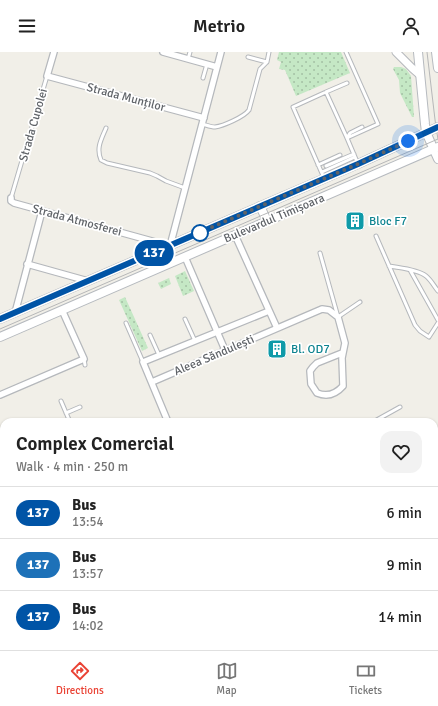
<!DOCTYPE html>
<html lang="en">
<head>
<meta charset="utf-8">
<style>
	body { margin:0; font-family:Signika,sans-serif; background:#f2f2f2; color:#222; height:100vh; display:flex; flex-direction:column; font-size:15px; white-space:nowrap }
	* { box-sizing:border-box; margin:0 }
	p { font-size:13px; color:#767676 }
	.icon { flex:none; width:22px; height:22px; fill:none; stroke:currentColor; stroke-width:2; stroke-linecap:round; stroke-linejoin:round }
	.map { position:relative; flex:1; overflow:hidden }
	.details { position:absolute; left:0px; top:366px; width:438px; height:232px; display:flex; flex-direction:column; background:#fff; border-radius:12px 12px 0 0; box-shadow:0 1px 3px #0004 }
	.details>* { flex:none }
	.badge { padding:0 8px; border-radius:13px; font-size:14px; line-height:26px }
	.you { position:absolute; width:20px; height:20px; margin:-10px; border:3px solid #fff; border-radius:50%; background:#1a73e8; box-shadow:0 0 0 6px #1a73e833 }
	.map>.badge { position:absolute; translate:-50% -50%; box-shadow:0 0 0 2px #fff }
	.round { display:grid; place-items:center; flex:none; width:42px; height:42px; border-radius:12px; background:#f2f2f2 }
	.overview { display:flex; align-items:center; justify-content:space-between; height:68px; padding:0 16px }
	h1 { font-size:19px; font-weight:600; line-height:30px }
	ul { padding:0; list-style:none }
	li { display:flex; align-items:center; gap:12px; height:52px; padding:0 16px; border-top:1px solid #e0e0e0 }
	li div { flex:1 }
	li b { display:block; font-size:15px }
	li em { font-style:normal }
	li .badge { min-width:44px; font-weight:700; text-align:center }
	header { display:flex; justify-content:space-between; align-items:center; height:52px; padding:0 16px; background:#fff; font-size:18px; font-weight:600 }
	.tab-bar { display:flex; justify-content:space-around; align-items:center; height:56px; border-top:1px solid #e0e0e0; background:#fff; font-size:11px; color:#767676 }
	.tab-bar a { display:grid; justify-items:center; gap:2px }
	.tab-bar .selected { color:#ea4335 }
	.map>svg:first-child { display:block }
	.green { fill:url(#green-dots) }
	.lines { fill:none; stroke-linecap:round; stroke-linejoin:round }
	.service-casing { stroke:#b5b8bc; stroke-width:5 }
	.minor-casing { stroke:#b5b8bc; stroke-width:8 }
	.tertiary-casing { stroke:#b5b8bc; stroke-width:9 }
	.secondary-casing { stroke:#b6babf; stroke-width:10 }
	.service { stroke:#fff; stroke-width:3 }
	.minor { stroke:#fff; stroke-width:5.5 }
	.tertiary { stroke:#fff; stroke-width:7 }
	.secondary { stroke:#fff; stroke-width:8 }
	.tram { stroke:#b6b7b8; stroke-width:1 }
	.line-casing { stroke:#fff; stroke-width:9 }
	.line { stroke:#0054a6; stroke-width:6 }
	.walk { stroke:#5f6368; stroke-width:4; stroke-dasharray:0 7.2 }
	.stop-dot { fill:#fff; stroke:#0054a6; stroke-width:2 }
	.labels { text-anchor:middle; stroke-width:3.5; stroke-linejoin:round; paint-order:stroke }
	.street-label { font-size:12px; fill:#5f6368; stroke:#fff }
	.culture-label { font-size:12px; fill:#0d838f; stroke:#fff; text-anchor:start }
</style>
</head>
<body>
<header><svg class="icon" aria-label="menu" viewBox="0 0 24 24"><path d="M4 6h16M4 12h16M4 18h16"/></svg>Metrio<svg class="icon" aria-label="person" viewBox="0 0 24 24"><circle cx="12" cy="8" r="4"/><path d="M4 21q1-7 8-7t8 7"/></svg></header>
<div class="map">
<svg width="438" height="598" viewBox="0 0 438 598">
	<defs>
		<pattern id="green-dots" width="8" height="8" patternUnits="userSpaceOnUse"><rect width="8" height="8" fill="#c5e8c5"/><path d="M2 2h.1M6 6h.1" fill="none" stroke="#a3c0a4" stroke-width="1.8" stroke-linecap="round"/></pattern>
	</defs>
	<rect width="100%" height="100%" fill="#f1efe8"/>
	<!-- green -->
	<path class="green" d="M279 0H341L350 21 296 44 285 18 279 17 281 10 277 8Z
		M394 15H401L406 17 411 24 414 65H412L400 41 399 28 393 17Z
		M185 219 194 239 183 244 175 224Z
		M169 226 171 232 161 237 158 231Z
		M125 245 148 296 142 299 119 248Z"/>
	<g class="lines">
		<defs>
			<path id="service" d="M346 0 378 72 347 86 358 112
				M248 5 267 10
				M188 7 190 0
				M203 26 207 12
				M326 40 347 31
				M202 72C206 73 211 75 215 75 223 74 244 65 249 58L260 17 267 10 269 0
				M106 76C101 88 96 96 101 108L107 111 150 121 157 124 166 129 185 136
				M347 86 350 81 362 75
				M318 113 340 103
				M326 114 354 102
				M322 120 355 105
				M324 126 293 55 326 40 347 86
				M11 146 47 24
				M376 184 415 273 420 279 429 285 438 271
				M320 201 338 265 360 250
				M389 214C399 216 417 217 426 224 431 228 434 234 438 239
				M410 218 438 268
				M185 267 195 289
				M126 271 143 310
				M150 283 159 303
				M84 307 85 313
				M61 349 70 370
				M66 361 80 355
				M373 370 400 355
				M0 462 4 470
				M434 504 438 503
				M28 594 30 598
				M208 598 217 594"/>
			<path id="minor" d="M54 0 47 24 204 66
				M163 0 217 15
				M11 146V149L14 151 170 194 221 0
				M235 183 277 276
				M185 205 225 298
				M27 212 88 229
				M15 261 42 159
				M152 330 322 257 329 258 338 265 345 291 342 306 343 334C336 342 327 345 317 341L311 332 310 319 313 315 317 311 342 301
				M0 343 84 307 62 258
				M168 370 143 310 269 259
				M434 391 438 389
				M0 435 4 434
				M434 458 438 468
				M434 566 438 564
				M0 588 4 586
				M111 594 113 598
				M347 594 349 598
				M127 598 130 594
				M353 598 363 594"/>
			<path id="tertiary" d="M396 0 412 16 420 23"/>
			<path id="secondary" d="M418 0 425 72 426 80 438 107
				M436 0 438 16
				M260 154 267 169
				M0 267 358 112 438 75
				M0 285 438 95"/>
		</defs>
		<!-- service casing -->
		<use href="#service" class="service-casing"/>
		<!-- minor casing -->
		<use href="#minor" class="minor-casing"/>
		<!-- tertiary casing -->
		<use href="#tertiary" class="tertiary-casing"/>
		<!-- secondary casing -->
		<use href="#secondary" class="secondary-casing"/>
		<!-- service -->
		<use href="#service" class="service"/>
		<!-- minor -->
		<use href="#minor" class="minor"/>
		<!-- tertiary -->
		<use href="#tertiary" class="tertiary"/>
		<!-- secondary -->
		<use href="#secondary" class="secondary"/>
		<!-- tram -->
		<path class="tram" d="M427 0 436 76 438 87
			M0 277 438 87"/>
	</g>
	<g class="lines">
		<defs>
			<path id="line" d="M0 267 358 112 438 75"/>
		</defs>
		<!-- line casing -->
		<use href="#line" class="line-casing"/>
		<!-- line -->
		<use href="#line" class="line"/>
		<!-- walk -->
		<path class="walk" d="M200 181 196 182 358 112 408 89"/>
	</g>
	<!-- icons -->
	<defs>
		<symbol id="building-square" viewBox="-11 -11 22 22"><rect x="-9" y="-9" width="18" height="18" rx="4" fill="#0f9aa8" stroke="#fff"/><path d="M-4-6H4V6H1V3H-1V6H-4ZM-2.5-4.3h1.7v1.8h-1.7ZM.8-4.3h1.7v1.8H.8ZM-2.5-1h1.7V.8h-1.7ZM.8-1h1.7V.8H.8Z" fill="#fff"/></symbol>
	</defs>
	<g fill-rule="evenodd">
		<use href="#building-square" x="344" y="158" width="22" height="22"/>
		<use href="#building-square" x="266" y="286" width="22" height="22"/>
	</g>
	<!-- markers -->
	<circle class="stop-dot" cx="200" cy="181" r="8"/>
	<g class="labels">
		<!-- street labels -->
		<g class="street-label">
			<text transform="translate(126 45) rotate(15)" y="4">Strada Munților</text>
			<text transform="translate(33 73) rotate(-74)" y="4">Strada Cupolei</text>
			<text transform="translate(274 166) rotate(-23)" y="4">Bulevardul Timișoara</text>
			<text transform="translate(77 168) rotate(15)" y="4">Strada Atmosferei</text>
			<text transform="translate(214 303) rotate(-23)" y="4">Aleea Săndulești</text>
		</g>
		<!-- culture labels -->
		<g class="culture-label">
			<text x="369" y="173">Bloc F7</text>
			<text x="291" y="301">Bl. OD7</text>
		</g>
	</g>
</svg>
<div class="you" style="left:408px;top:89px"></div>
<b class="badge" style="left:154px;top:201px;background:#0054a6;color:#fff">137</b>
<section class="details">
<div class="overview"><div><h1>Complex Comercial</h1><p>Walk · 4 min · 250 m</p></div><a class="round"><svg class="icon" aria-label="heart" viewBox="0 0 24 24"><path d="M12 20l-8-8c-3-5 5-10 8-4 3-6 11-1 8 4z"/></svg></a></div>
<ul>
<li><span class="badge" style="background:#0054a6;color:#fff">137</span><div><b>Bus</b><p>13:54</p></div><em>6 min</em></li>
<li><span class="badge" style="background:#1d71b8;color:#fff">137</span><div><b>Bus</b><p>13:57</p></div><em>9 min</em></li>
<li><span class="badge" style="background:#0054a6;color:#fff">137</span><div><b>Bus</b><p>14:02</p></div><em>14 min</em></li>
</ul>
</section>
</div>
<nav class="tab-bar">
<a class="selected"><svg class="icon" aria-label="directions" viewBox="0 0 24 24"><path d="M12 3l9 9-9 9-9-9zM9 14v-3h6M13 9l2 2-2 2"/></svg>Directions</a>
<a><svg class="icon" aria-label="map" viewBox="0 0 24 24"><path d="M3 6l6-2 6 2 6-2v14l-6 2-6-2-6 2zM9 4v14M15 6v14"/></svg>Map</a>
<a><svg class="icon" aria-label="tickets" viewBox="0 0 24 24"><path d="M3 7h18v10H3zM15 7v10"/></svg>Tickets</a>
</nav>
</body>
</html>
